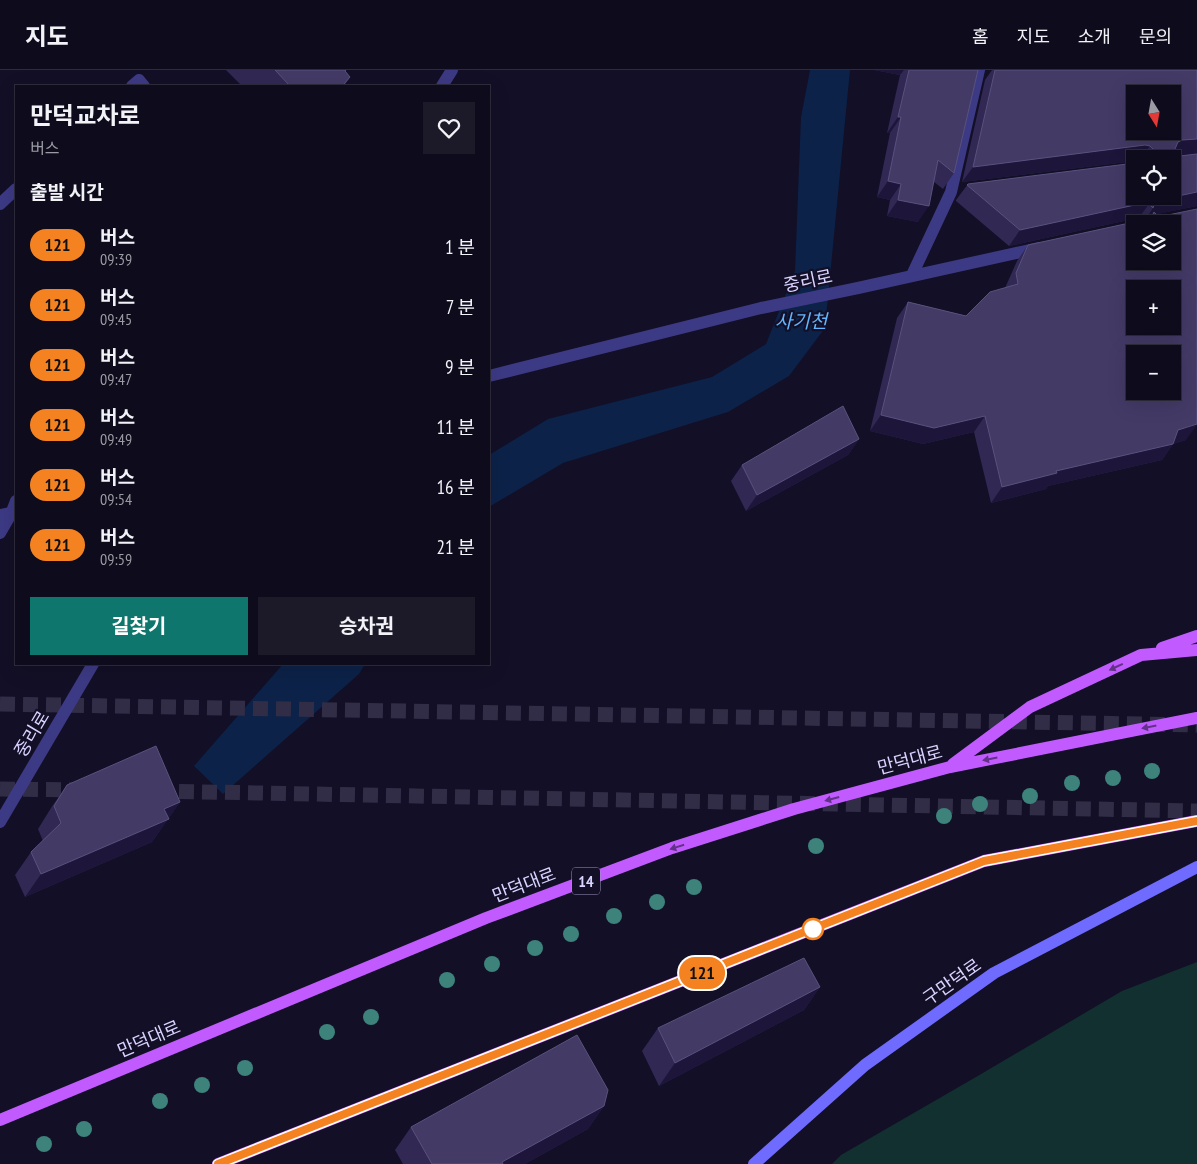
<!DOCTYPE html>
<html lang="ko">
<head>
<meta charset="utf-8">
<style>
	body { margin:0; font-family:"PT Sans Narrow","Noto Sans KR",sans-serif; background:#1c1929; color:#f1f3f6; height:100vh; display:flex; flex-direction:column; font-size:19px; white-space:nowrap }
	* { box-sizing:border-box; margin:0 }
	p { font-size:16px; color:#9b9ba3 }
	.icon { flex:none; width:28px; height:28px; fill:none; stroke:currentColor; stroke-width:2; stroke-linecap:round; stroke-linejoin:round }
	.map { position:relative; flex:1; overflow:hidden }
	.panel { position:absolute; left:15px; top:15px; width:475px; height:580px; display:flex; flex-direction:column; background:#0e0b1c; border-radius:0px; box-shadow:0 5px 20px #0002,0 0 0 1px #2e2b3b }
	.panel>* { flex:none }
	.badge { padding:0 10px; border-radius:16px; font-size:18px; line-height:32px }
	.needle { width:32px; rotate:169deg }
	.buttons { position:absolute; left:1126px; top:15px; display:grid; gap:10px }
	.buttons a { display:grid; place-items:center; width:55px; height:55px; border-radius:0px; background:#0e0b1c; box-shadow:0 5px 20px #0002,0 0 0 1px #2e2b3b; font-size:25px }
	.map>.badge { position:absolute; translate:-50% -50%; box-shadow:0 0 0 2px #fff }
	h2 { padding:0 15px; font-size:19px; line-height:45px }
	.round { display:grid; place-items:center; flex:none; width:52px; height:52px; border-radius:0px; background:#1c1929 }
	.headline { display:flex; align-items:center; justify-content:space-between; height:85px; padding:0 15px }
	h1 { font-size:24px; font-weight:700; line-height:38px }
	.action { display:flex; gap:10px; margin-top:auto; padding:10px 15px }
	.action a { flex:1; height:58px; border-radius:0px; background:#0f766e; color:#fff; font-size:20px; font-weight:700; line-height:58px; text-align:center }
	.action a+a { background:#1c1929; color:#f1f3f6 }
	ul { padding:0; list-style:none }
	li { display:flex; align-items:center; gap:15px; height:60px; padding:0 15px }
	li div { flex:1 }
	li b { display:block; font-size:19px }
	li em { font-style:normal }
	li .badge { min-width:55px; font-weight:700; text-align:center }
	header { display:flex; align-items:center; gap:30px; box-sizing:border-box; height:70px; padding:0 25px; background:#0e0b1c; border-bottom:1px solid #2e2b3b }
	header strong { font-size:24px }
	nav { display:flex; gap:28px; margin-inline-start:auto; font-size:18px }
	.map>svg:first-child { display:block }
	.green { fill:#12302f }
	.water { fill:#0c2248 }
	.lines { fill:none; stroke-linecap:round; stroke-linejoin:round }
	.highway-tunnel { stroke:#312d47; stroke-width:15; stroke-dasharray:15 8; stroke-linecap:butt }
	.lane { stroke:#3d3a85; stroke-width:12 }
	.street { stroke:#3d3a85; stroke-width:12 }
	.secondary { stroke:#6f6bff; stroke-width:12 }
	.primary { stroke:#c25bff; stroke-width:12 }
	.tree { fill:#3d827b }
	.wall { fill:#312854; fill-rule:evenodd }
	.shaded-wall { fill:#1d163a }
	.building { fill:#433a66; stroke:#5a527e; fill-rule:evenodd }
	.oneway { fill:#623188 }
	.line-casing { stroke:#fff; stroke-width:11 }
	.line { stroke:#f58220; stroke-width:8 }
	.stop-dot { fill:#fff; stroke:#f58220; stroke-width:2.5 }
	.labels { text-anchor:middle; stroke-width:4.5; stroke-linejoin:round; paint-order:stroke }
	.shield { fill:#130f26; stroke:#9e99be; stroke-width:1 }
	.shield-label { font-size:16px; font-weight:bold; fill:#d9d4ff }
	.street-label { font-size:18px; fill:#d9d4ff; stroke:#130f26 }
	.water-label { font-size:19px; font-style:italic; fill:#62b6ff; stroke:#130f26 }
</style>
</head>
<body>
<header>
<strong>지도</strong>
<nav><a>홈</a><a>지도</a><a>소개</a><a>문의</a></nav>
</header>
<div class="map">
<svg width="1197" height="1094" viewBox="0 0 1197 1094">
	<rect width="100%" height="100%" fill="#130f26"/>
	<!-- green -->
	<path class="green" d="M1197 892V1094H832L841 1085 976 1007 1122 921Z"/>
	<!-- water -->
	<path class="water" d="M810 0H850L825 258 789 306 728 342 563 393 489 437V385L548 349 712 307 766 274 795 201 801 47Z
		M283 594H365L359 604 223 724 194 696Z"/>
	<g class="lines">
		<!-- highway-tunnel -->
		<path class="highway-tunnel" d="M0 634 1197 655
			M0 719 83 720
			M156 721 1197 741"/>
		<!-- lane -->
		<path class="lane" d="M132 16 139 10 144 16
			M0 134 16 119
			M0 463 11 444 16 431"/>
		<!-- street -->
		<path class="street" d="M442 16 452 0
			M912 205 951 122 979 0
			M489 306 761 238 858 218 1039 178
			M0 445 16 442
			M0 752 93 594"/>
		<!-- secondary -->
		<path class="secondary" d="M754 1094 865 995 994 903 1197 797"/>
		<!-- primary -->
		<path class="primary" d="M1162 578 1197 566
			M953 694 1030 637 1141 585 1197 580
			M0 1050 486 848 672 778 794 739 950 697 1197 648
			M218 1094 984 791 1197 751"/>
	</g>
	<!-- trees -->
	<g class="tree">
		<circle cx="1152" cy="701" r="8"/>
		<circle cx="1113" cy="708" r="8"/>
		<circle cx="1072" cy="713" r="8"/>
		<circle cx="1030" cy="726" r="8"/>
		<circle cx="980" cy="734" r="8"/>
		<circle cx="944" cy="746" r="8"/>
		<circle cx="816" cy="776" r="8"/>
		<circle cx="694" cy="817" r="8"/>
		<circle cx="657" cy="832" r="8"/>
		<circle cx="614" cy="846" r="8"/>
		<circle cx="571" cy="864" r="8"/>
		<circle cx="535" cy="878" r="8"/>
		<circle cx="492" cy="894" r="8"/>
		<circle cx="447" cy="910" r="8"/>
		<circle cx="371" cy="947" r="8"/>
		<circle cx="327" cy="962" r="8"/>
		<circle cx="245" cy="998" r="8"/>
		<circle cx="202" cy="1015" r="8"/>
		<circle cx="160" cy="1031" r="8"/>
		<circle cx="84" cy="1059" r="8"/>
		<circle cx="44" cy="1074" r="8"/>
	</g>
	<!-- wall -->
	<path class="wall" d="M226 0H346L345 1 350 7 344 16H242Z
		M874 0H978L954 103 943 119 934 112 918 152 887 146 890 130 877 127 890 63H887L900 5Z
		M992 0H1197V84L1180 85 1197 84V136L1157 144 1186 370 1173 374 1162 390 1048 416 1046 419 991 433 974 362 923 374 870 361 897 248 908 232 966 246 1005 218 1017 191 1028 175 1139 151 1138 149H1133L1009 176 956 131V130L968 114 1172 89H1135V91L962 112 985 10ZM1151 145 1149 148 1145 150 1147 147Z
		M859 369 848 385 746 441 731 411 742 395Z
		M67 715 180 732 152 772 25 827 15 805 31 782 43 771 38 759 51 738Z
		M820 917 804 940 659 1016 642 981 658 958Z
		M604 1036 588 1059 525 1094H403L395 1080 411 1057Z"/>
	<!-- shaded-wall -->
	<path class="shaded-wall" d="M874 0H904L900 5Z
		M898 47H901L890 63H887Z
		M1197 69V84L1171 86 1178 72 1182 70Z
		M1145 75 1150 76 1141 89H1135V91L962 112 973 97Z
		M888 111 901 114 890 130 877 127Z
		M1197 122V136L1153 145 1154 142 1151 145 1147 147 1153 138 1155 132 1159 130Z
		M898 130 929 136 918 152 887 146Z
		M1144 133 1149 134 1138 149H1133L1009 176 1020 160Z
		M881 345 985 346 974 362 923 374 870 361Z
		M1197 354V355L1186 370 1171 375 1173 374 1162 390 1048 416 1046 419 991 433 1002 417 1056 401Z
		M859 369 848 385 746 441 757 425Z
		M180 732 152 772 25 827 41 804 164 739Z
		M820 917 804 940 659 1016 675 993Z
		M604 1036 588 1059 525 1094H501L502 1092Z"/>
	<!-- building -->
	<path class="building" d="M275 0H346L345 1 350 7 344 14V16H290Z
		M909 0H978L954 103 938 90 929 136 898 130 901 114 888 111 901 47H898Z
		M995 0H1197V69L1182 70 1178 72 1175 79 1177 83 1180 86 1197 84V122L1159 130 1155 132 1153 138 1149 134 1144 133 1020 160 967 115 968 114 1135 93V126H1172V89H1152L1153 87 1154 83 1153 79 1150 76 1145 75 973 97ZM1135 24H1172V61H1135Z
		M1197 139V354L1178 360 1173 374 1056 401 1057 403 1002 417 985 346 934 358 881 345 908 232 966 246 990 222 1018 214 1016 203 1028 175 1148 149 1152 147 1154 142 1158 146H1163ZM1135 154H1172V191H1135ZM1135 219H1172V256H1135ZM1135 284H1172V321H1135Z
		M843 336 859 369 757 425 742 395Z
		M156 676 180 732 164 739 169 749 41 804 31 782 61 753 54 736 67 715Z
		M804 888 820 917 675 993 658 958Z
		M577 965 608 1020 604 1036 502 1092 503 1094H432L411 1057Z"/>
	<!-- one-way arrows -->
	<defs><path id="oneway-solid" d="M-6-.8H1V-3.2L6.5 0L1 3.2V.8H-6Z" transform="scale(1.25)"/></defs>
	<g class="oneway">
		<use href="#oneway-solid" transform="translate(1116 597) rotate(155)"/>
		<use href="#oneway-solid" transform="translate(1149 657) rotate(169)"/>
		<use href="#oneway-solid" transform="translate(990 689) rotate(169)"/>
		<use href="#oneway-solid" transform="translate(832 729) rotate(165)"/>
		<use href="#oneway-solid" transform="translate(677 777) rotate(162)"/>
	</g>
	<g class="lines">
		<defs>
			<path id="line" d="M218 1094 984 791 1197 751"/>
		</defs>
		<!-- line casing -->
		<use href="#line" class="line-casing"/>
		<!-- line -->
		<use href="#line" class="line"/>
	</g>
	<!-- markers -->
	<circle class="stop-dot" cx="813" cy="859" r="10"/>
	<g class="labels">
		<!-- shield labels -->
		<rect class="shield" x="572" y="797.5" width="28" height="27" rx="4"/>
		<g class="shield-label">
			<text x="586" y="817">14</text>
		</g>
		<!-- street labels -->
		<g class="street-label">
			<text transform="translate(808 211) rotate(-12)" y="6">중리로</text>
			<text transform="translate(32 664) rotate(-59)" y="6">중리로</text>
			<text transform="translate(910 690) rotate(-15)" y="6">만덕대로</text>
			<text transform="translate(524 815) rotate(-21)" y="6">만덕대로</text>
			<text transform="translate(952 912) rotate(-35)" y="6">구만덕로</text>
			<text transform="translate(149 969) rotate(-23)" y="6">만덕대로</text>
		</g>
		<!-- water labels -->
		<g class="water-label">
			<text x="801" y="258">사기천</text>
		</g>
	</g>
</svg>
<div class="buttons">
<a><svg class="needle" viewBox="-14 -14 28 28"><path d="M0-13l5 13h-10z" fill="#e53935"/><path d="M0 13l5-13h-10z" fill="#9b9ba3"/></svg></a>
<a><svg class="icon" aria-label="locate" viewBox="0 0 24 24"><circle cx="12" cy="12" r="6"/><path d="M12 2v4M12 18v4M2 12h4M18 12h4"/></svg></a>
<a><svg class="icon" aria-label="layers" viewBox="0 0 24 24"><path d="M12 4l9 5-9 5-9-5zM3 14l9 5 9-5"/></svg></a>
<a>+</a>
<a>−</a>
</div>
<b class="badge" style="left:702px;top:903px;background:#f58220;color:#111">121</b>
<section class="panel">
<div class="headline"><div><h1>만덕교차로</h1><p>버스</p></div><a class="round"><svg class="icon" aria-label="heart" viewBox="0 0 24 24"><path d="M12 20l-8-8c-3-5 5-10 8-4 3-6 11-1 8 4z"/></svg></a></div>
<h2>출발 시간</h2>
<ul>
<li><span class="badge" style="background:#f58220;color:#111">121</span><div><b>버스</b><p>09:39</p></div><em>1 분</em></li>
<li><span class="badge" style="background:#f58220;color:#111">121</span><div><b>버스</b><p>09:45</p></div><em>7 분</em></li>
<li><span class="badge" style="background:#f58220;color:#111">121</span><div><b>버스</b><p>09:47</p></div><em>9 분</em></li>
<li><span class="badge" style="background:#f58220;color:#111">121</span><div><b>버스</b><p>09:49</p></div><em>11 분</em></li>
<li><span class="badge" style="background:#f58220;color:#111">121</span><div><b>버스</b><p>09:54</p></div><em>16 분</em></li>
<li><span class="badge" style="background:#f58220;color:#111">121</span><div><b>버스</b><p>09:59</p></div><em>21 분</em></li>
</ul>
<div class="action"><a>길찾기</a><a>승차권</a></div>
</section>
</div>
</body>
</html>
